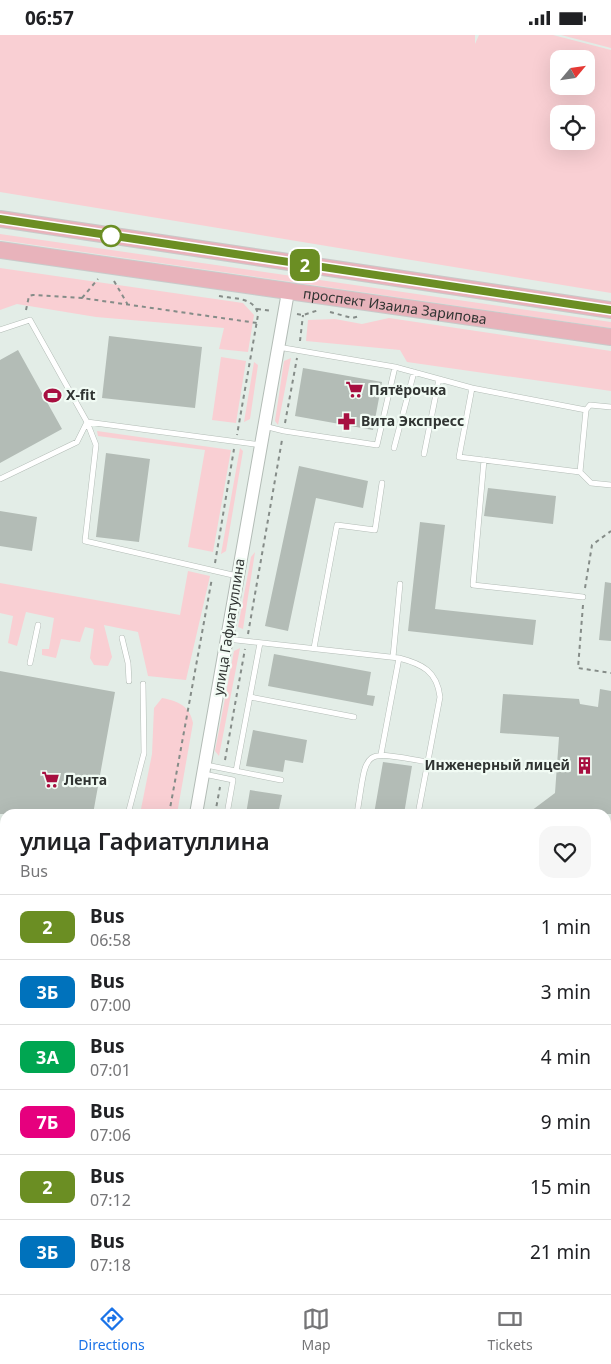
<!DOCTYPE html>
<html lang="en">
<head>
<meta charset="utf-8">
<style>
	body { margin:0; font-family:"Noto Sans",sans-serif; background:#f6f6f6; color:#202124; height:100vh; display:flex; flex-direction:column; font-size:19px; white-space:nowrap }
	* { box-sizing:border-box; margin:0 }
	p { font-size:16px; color:#757577 }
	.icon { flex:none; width:28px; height:28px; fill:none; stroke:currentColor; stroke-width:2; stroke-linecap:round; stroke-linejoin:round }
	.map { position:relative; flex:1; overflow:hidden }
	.panel { position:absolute; left:0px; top:774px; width:611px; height:486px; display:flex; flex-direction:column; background:#fff; border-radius:15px 15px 0 0; box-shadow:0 5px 20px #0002 }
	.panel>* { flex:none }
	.badge { padding:0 10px; border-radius:8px; font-size:18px; line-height:32px }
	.needle { width:32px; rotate:61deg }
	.buttons { position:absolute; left:550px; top:15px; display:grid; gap:10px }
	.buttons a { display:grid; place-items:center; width:45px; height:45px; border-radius:10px; background:#fff; box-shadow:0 5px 20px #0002; font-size:25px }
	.map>.badge { position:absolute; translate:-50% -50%; box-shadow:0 0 0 2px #fff }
	.round { display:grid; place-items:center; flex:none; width:52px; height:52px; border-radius:15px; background:#f6f6f6 }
	.summary { display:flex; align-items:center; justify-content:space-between; height:85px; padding:0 20px }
	h1 { font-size:24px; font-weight:600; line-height:38px }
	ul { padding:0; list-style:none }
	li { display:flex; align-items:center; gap:15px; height:65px; padding:0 20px; border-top:1px solid #e0e0e0 }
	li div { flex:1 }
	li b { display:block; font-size:19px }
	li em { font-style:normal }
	li .badge { min-width:55px; font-weight:700; text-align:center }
	.status { display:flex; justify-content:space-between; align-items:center; height:35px; padding:0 25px; background:#fff; direction:ltr }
	.status svg { height:14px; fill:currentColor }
	.menu { display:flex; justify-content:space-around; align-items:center; height:70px; border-top:1px solid #e0e0e0; background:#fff; font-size:14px; color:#757577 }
	.menu a { display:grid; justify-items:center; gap:2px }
	.menu .selected { color:#1a73e8 }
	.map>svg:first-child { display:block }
	.green { fill:#f9cfd3; fill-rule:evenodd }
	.building { fill:#b3bcb6 }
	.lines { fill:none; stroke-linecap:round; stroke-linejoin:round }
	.service-casing { stroke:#b3bcb6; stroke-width:6 }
	.minor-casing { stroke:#b3bcb6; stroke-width:11 }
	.tertiary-casing { stroke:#b3bcb6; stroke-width:14 }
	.primary-casing { stroke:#c9caca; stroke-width:18 }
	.path { stroke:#858c88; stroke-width:2; stroke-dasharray:4 4; stroke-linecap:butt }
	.service { stroke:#fff; stroke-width:5 }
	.minor { stroke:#fff; stroke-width:10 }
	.tertiary { stroke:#fff; stroke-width:12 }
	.primary { stroke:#e8b3bb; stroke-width:16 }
	.line-casing { stroke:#fff; stroke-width:11 }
	.line { stroke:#6b8e23; stroke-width:8 }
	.stop-dot { fill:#fff; stroke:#6b8e23; stroke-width:2.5 }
	.labels { text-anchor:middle; stroke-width:4.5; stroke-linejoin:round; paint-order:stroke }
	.street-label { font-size:14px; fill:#303432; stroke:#f1fbf4 }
	.poi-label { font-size:14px; font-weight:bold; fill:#303432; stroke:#f1fbf4; text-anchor:start }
</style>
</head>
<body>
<div class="status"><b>06:57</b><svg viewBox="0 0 49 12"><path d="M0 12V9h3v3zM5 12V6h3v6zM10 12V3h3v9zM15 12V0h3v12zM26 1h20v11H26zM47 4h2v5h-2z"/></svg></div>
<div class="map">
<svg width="611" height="1259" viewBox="0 0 611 1259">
	<rect width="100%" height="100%" fill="#e3ede7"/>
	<!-- green -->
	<path class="green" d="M0 0H475V9L479 0H553L611 15V258L0 157ZM559 24H586V51H559ZM559 79H586V106H559Z
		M561 0H611V13Z
		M0 199 611 287V293L0 205Z
		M0 233 243 268 254 280 248 317 219 314 224 293 96 282 17 269 0 275Z
		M389 283 611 316V356L407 327 400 315 306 306 308 285 335 284 362 289Z
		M221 322 246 326 236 388 212 385Z
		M291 323 278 390 275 386 284 326Z
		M254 327 258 330 250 384 244 387Z
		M97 396 231 415 213 517 188 512 205 415 98 401Z
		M240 413 243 416 226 516 221 519Z
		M255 517 243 594 238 592 251 522Z
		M188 536 210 541 186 645 148 641 138 597 104 590 112 622 108 631 94 630 90 623 94 594 85 592 80 607 61 604 56 623 42 620V614H49L54 583 26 577 17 611 8 608 13 581 0 578V548L180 580Z
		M240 613 219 721 215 716 234 616Z
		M162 663C178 666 190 671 193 688L177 779H140L152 719 154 673Z
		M0 820 5 821V878L0 877Z
		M611 1234V1257L606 1259H551L561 1255H606V1236Z
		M38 1255H253L254 1259H40Z"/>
	<!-- building -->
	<path class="building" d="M109 301 202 312 195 373 102 363Z
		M18 315 62 394 0 428V325Z
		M303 333 382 347 373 395 295 381Z
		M106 418 150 424 139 507 96 502Z
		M299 431 368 446 363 473 316 463 288 596 265 591Z
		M488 453 556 461 553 489 484 481Z
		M0 476 37 482 32 516 0 511Z
		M420 487 445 490 435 574 536 585 533 610 408 596Z
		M605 547 611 548V606L599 605Z
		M274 619 371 637 367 660 375 661 373 671 268 651Z
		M0 636 115 657 93 779H0Z
		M600 654 611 656V779H527L555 758 559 702 500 698 503 659 579 664 580 669 598 672Z
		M253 695 307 705 303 728 285 725 283 737 246 731Z
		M383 727 412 731 404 779H374Z
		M250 755 282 760 278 779H246Z"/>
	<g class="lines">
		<defs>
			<path id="service" d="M0 295 30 285 87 387 261 410
				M278 312 395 332 472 353 459 422 580 437 586 375 472 353
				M586 375 590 370 611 372
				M87 387 96 410 85 506 237 541
				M264 391 284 396 377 410 395 332
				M394 413 414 337
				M424 419 439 344
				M484 425 473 550 583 562
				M580 437 591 448 611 450
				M0 444 77 407 87 387
				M122 603 128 628 129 646
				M227 604 399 623C422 629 437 636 440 662L418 779
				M314 613 337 490 375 495 382 448
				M393 622 400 549
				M30 628 38 590
				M250 662 354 682
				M381 719 399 623
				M206 730 281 745
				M236 736 260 608
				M204 739 233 745 227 779
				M128 779 144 718 143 649
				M357 779C368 711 360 716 428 727
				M0 816 5 817
				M606 1032 611 1044
				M606 1125 611 1123
				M0 1174 5 1200
				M17 1255 18 1259"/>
			<path id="minor" d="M0 1160H5"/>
			<path id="tertiary" d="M196 779 288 257
				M282 1255 284 1259"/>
			<g id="primary">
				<path d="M0 184 611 275"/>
				<path id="s1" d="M0 215 611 302"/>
			</g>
		</defs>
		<!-- service casing -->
		<use href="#service" class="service-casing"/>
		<!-- minor casing -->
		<use href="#minor" class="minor-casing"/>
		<!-- tertiary casing -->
		<use href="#tertiary" class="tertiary-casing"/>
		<!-- primary casing -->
		<use href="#primary" class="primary-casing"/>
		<!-- path -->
		<path class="path" d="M114 246 128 270
			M219 261C235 264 255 262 258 280L237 400
			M82 263 98 244
			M257 274 272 276
			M26 275 29 261 33 260 82 263 257 288
			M330 277 352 283 360 281
			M297 279 303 280 319 275
			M300 306 303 280
			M285 388 297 323
			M215 528 234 414
			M585 553 592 510 611 496
			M583 570 578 633 611 638
			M248 599 282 405
			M225 725 245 614
			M169 779 212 543
			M215 779 220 752
			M0 1043 5 1040
			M606 1236 611 1234
			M80 1255 81 1259
			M136 1255 140 1259
			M258 1255 260 1259
			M302 1255 303 1259
			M175 1259 176 1255
			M551 1259 561 1255"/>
		<!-- service -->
		<use href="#service" class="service"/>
		<!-- minor -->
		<use href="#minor" class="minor"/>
		<!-- tertiary -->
		<use href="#tertiary" class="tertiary"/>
		<!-- primary -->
		<use href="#primary" class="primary"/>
	</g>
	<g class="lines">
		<defs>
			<path id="line" d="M0 184 611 275"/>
		</defs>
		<!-- line casing -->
		<use href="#line" class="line-casing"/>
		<!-- line -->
		<use href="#line" class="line"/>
	</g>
	<!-- icons -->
	<defs>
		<symbol id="supermarket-bare" viewBox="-9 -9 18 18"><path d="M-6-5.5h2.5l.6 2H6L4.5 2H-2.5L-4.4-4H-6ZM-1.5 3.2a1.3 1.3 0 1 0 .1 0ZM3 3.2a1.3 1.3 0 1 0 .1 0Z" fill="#a70f40" stroke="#f1fbf4" stroke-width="2.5" paint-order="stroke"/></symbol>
		<symbol id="stadium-bare" viewBox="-9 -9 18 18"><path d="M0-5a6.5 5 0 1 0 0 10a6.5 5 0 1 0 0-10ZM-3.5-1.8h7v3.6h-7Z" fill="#a70f40" stroke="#f1fbf4" stroke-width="2.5" paint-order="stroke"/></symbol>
		<symbol id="pharmacy-bare" viewBox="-9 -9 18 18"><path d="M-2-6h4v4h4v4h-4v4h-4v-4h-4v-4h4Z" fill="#a70f40" stroke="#f1fbf4" stroke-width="2.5" paint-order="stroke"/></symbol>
		<symbol id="building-bare" viewBox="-9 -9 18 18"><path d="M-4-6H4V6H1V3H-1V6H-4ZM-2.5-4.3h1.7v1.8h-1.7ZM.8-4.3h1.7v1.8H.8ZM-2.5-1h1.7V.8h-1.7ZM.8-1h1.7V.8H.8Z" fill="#a70f40" stroke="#f1fbf4" stroke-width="2.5" paint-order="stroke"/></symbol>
	</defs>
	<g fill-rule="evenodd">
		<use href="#supermarket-bare" x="342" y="342" width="25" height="25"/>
		<use href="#stadium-bare" x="40" y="348" width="25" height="25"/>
		<use href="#pharmacy-bare" x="334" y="374" width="25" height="25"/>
		<use href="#building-bare" x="572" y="718" width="25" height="25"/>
		<use href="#supermarket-bare" x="38" y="732" width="25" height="25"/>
	</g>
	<!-- markers -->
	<circle class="stop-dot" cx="111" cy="201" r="10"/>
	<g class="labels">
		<!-- street labels -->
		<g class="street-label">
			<text dy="5" stroke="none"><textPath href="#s1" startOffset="399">проспект Изаила Зарипова</textPath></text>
			<text transform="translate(229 592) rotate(-81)" y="5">улица Гафиатуллина</text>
		</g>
		<!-- poi labels -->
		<g class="poi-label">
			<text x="369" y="360">Пятёрочка</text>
			<text x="66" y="365">X-fit</text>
			<text x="361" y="391">Вита Экспресс</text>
			<text x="570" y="735" text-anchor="end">Инженерный лицей</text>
			<text x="64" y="750">Лента</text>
		</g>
	</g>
</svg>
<div class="buttons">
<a><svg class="needle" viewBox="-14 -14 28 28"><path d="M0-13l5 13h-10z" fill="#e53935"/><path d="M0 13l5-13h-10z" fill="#757577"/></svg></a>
<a><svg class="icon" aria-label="locate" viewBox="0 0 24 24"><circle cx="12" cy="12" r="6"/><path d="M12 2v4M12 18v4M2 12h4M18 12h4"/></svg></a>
</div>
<b class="badge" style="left:305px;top:230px;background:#6b8e23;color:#fff">2</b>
<section class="panel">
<div class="summary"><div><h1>улица Гафиатуллина</h1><p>Bus</p></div><a class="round"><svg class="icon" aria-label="heart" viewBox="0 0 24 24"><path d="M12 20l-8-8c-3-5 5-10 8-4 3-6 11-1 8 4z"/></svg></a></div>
<ul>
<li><span class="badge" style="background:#6b8e23;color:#fff">2</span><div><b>Bus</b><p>06:58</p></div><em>1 min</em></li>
<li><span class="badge" style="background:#0072bc;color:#fff">3Б</span><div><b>Bus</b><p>07:00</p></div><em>3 min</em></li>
<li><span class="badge" style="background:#00a651;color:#fff">3А</span><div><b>Bus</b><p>07:01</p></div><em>4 min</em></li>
<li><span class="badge" style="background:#e6007e;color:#fff">7Б</span><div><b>Bus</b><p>07:06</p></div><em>9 min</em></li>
<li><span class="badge" style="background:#6b8e23;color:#fff">2</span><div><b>Bus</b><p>07:12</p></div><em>15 min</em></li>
<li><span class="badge" style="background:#0072bc;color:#fff">3Б</span><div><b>Bus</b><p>07:18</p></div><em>21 min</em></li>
</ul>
</section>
</div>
<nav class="menu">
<a class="selected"><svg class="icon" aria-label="directions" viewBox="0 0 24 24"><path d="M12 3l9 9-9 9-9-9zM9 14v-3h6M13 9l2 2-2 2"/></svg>Directions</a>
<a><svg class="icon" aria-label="map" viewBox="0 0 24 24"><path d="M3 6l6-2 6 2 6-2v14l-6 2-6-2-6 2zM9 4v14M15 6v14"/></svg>Map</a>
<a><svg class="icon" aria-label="tickets" viewBox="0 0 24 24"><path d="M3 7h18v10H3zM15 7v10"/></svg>Tickets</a>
</nav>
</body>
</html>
